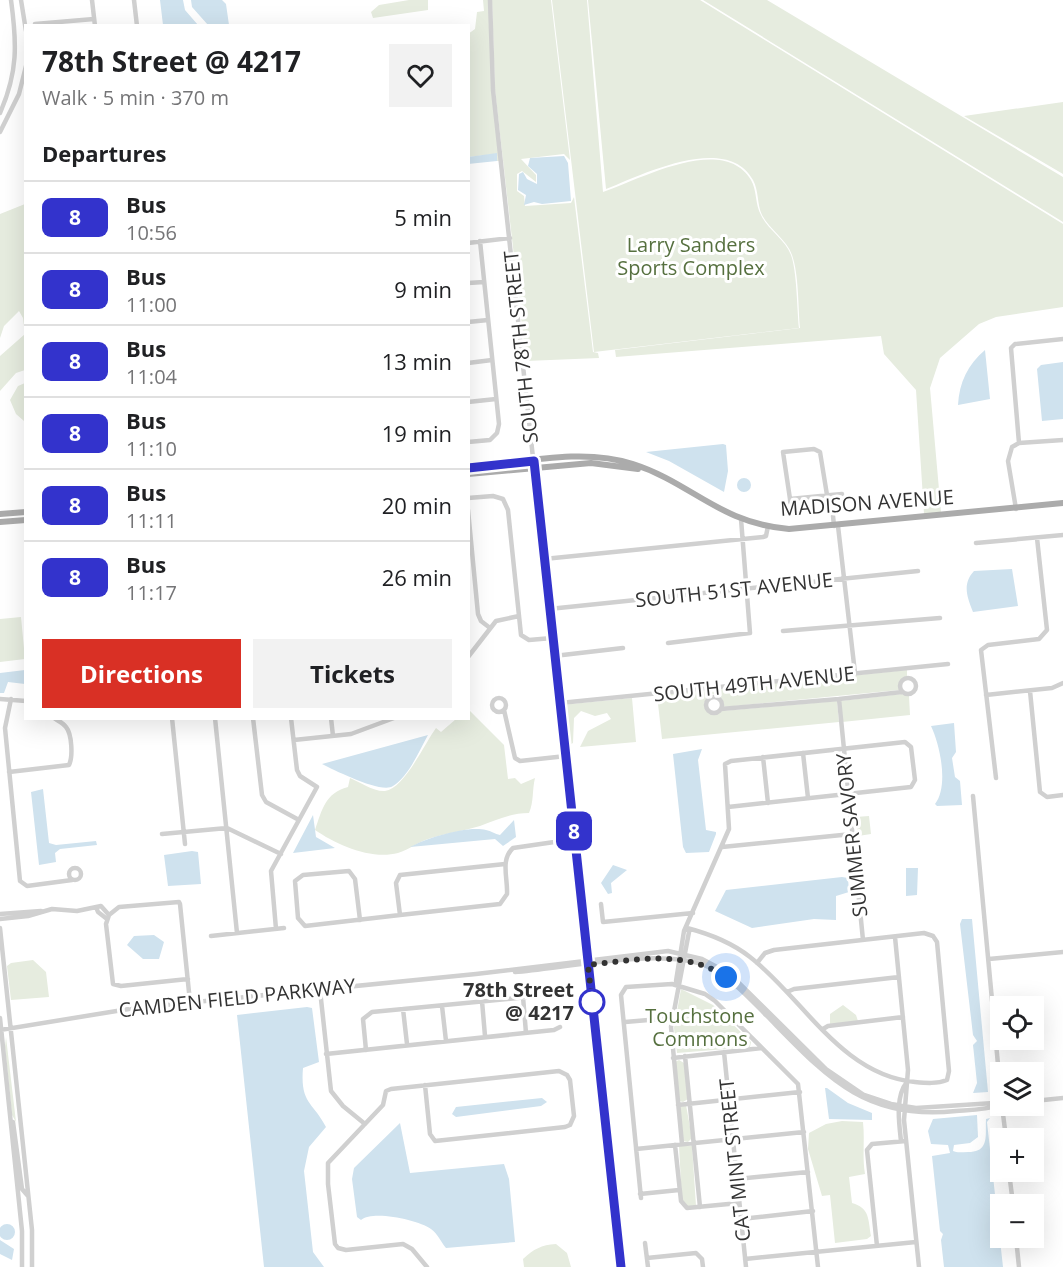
<!DOCTYPE html>
<html lang="en">
<head>
<meta charset="utf-8">
<style>
	body { margin:0; font-family:"Open Sans",sans-serif; background:#f2f2f2; color:#202124; height:100vh; display:flex; flex-direction:column; font-size:22px; white-space:nowrap }
	* { box-sizing:border-box; margin:0 }
	p { font-size:20px; color:#757577 }
	.icon { flex:none; width:33px; height:33px; fill:none; stroke:currentColor; stroke-width:2; stroke-linecap:round; stroke-linejoin:round }
	.map { position:relative; flex:1; overflow:hidden }
	.details { position:absolute; left:24px; top:24px; width:446px; height:696px; display:flex; flex-direction:column; background:#fff; border-radius:0px; box-shadow:0 6px 24px #0002 }
	.details>* { flex:none }
	.badge { padding:0 12px; border-radius:9px; font-size:21px; line-height:39px }
	.controls { position:absolute; left:990px; top:996px; display:grid; gap:12px }
	.controls a { display:grid; place-items:center; width:54px; height:54px; border-radius:0px; background:#fff; box-shadow:0 6px 24px #0002; font-size:30px }
	.you { position:absolute; width:30px; height:30px; margin:-15px; border:4px solid #fff; border-radius:50%; background:#1a73e8; box-shadow:0 0 0 9px #1a73e833 }
	.map>.badge { position:absolute; translate:-50% -50%; box-shadow:0 0 0 3px #fff }
	h2 { padding:0 18px; font-size:22px; line-height:54px }
	.round { display:grid; place-items:center; flex:none; width:63px; height:63px; border-radius:0px; background:#f2f2f2 }
	.overview { display:flex; align-items:center; justify-content:space-between; height:102px; padding:0 18px }
	h1 { font-size:28px; font-weight:700; line-height:45px }
	.button { display:flex; gap:12px; margin-top:auto; padding:12px 18px }
	.button a { flex:1; height:69px; border-radius:0px; background:#d93025; color:#fff; font-size:24px; font-weight:700; line-height:69px; text-align:center }
	.button a+a { background:#f2f2f2; color:#202124 }
	ul { padding:0; list-style:none }
	li { display:flex; align-items:center; gap:18px; height:72px; padding:0 18px; border-top:2px solid #e0e0e0 }
	li div { flex:1 }
	li b { display:block; font-size:22px }
	li em { font-style:normal }
	li .badge { min-width:66px; font-weight:700; text-align:center }
	.map>svg:first-child { display:block }
	.green { fill:#e6ecdf }
	.water { fill:#cfe2ee }
	.lines { fill:none; stroke-linecap:round; stroke-linejoin:round }
	.minor { stroke:#d0d0d0; stroke-width:4.5 }
	.major { stroke:#ababab; stroke-width:6 }
	.line-casing { stroke:#fff; stroke-width:14 }
	.line { stroke:#33c; stroke-width:9 }
	.walk { stroke:#333; stroke-width:6; stroke-dasharray:0 10.8 }
	.stop-dot { fill:#fff; stroke:#33c; stroke-width:3 }
	.labels { text-anchor:middle; stroke-width:6; stroke-linejoin:round; paint-order:stroke }
	.park-label { font-size:20px; fill:#56703f; stroke:#fff }
	.street-label { font-size:20px; fill:#333; stroke:#fff }
	.stop-label { font-size:20px; font-weight:bold; fill:#333; stroke:#fff; text-anchor:end }
</style>
</head>
<body>
<div class="map">
<svg width="1063" height="1267" viewBox="0 0 1063 1267">
	<rect width="100%" height="100%" fill="#fff"/>
	<!-- green -->
	<path class="green" d="M409 0H428V10L373 18 371 12 379 5Z
		M483 0H488L500 161H497L496 154 468 157V34L475 29 477 12 484 11Z
		M492 0H551L570 160 564 154 521 159 536 175V182L522 171 517 174V191L524 196 525 206 571 203 574 197 593 352 598 353 599 358 526 361 495 90Z
		M552 0H587L603 192C639 180 723 133 751 180 757 190 755 205 761 215 768 230 785 239 791 255 797 271 797 310 799 328L594 352Z
		M588 0H700L1063 224V307L996 317 979 324 940 358 930 388 941 512 924 514 916 390 884 354 881 336 616 357 615 350 800 328C798 307 799 275 792 255 787 240 770 230 762 215 757 205 759 191 753 180 727 132 641 175 606 189Z
		M703 0H767L1063 177V222Z
		M1063 102V174L964 116Z
		M25 204V370L16 373 0 391V356L25 334 23 318 19 311 4 326 0 338V214Z
		M25 383 26 421H24L16 414 10 400 18 386Z
		M21 617 25 659 0 662V619Z
		M907 670V676L899 683V690L724 707 721 698 713 694 704 703 706 710 714 715 722 711 837 701 839 722 662 739 657 695Z
		M902 694 909 696 910 715 842 722 840 701Z
		M632 698 636 742 580 747 588 731 611 719 607 713 595 716 581 711 574 718 573 743 566 747 561 705Z
		M468 709 504 745 508 779 515 778 521 784 535 778C532 790 534 802 529 813 511 813 497 820 480 826 464 831 447 833 431 838 419 841 409 850 398 853 371 860 337 845 315 830 322 810 325 793 348 787L350 778C360 782 374 792 385 791 404 789 425 743 436 728L441 732 456 719 468 718Z
		M869 816 871 834 858 836 856 817Z
		M33 960 46 972 49 997 11 1000 7 966 11 963Z
		M681 989 713 1005 751 1042 750 1047 677 1053 674 1028Z
		M843 1005 856 1015 858 1021 830 1024V1014Z
		M6 1037 24 1190 16 1122 12 1115 5 1047Z
		M679 1060 684 1063 688 1099 683 1102 679 1101 675 1062Z
		M686 1105 692 1138 688 1142 683 1141 680 1107Z
		M842 1121 863 1122C865 1140 862 1156 865 1174L849 1177 852 1203C870 1208 868 1219 871 1236L867 1239 835 1243 830 1195 822 1196 808 1149 809 1133 826 1124Z
		M679 1146H692L696 1206 688 1207 682 1201Z
		M556 1244 567 1253 571 1267H524L523 1259C534 1249 541 1245 556 1244Z"/>
	<!-- water -->
	<path class="water" d="M160 0H183L185 10 198 25H163Z
		M191 0H222L226 4 229 25H208L192 7Z
		M497 153V161L468 164V157Z
		M564 156 568 163 571 201 542 204 534 202 524 205 526 195 518 190 519 174 523 172 527 179 537 184V174L528 166 530 158Z
		M985 350 990 399 958 405C959 383 968 364 985 350Z
		M1063 362V419L1042 421 1037 369 1041 365Z
		M723 444 726 445 728 471 724 492 669 461 646 452Z
		M737 485a7 7 0 1 1 14 0a7 7 0 1 1-14 0Z
		M1012 569 1018 606 973 612C967 597 962 584 974 571Z
		M25 670V684L8 682 4 693H0V673Z
		M954 723 956 752 952 758 955 777 960 781 962 805 937 806 935 804C949 786 940 745 931 726Z
		M428 735C419 751 409 776 393 786 382 794 336 771 322 764Z
		M702 749 698 760 706 830 716 832V834L709 852 686 853 683 847 673 754Z
		M43 789 49 843 56 845 96 841 97 845 60 849 55 853 56 862 39 865 31 792Z
		M313 815 316 837 335 848 293 853Z
		M514 820 516 837 503 846 495 839 410 847C426 838 468 825 486 830 491 831 495 834 500 835Z
		M192 851 198 852 201 884 168 886 164 855Z
		M613 865 627 870 611 883 612 893 608 894 601 883Z
		M906 868H918L917 895 906 896Z
		M842 877 848 878 849 892 836 896V920L814 919 752 928 715 911 726 890Z
		M962 919H972L988 1092 973 1093 977 1083 973 1045 977 1041 973 1035 960 924Z
		M154 935 164 942 159 959H143L127 945 134 936Z
		M307 1007 312 1008 319 1062 303 1068C300 1104 313 1102 326 1127L309 1147 304 1171 313 1252 324 1267H264L237 1015Z
		M827 1088 848 1103 872 1113V1120L829 1119 825 1088Z
		M542 1098 547 1102 541 1106 456 1117 452 1114 456 1107Z
		M977 1115 978 1137 970 1143 954 1145 953 1151C957 1153 962 1152 968 1152 990 1152 985 1135 986 1119L990 1118 987 1122 1003 1267H944L941 1240 943 1234 940 1231 932 1156 950 1153 948 1145 931 1144 928 1131 933 1119Z
		M400 1123 410 1173 504 1164 509 1179 515 1242 446 1248C441 1242 438 1234 431 1229 418 1220 373 1210 361 1220L357 1217 352 1179 354 1168Z
		M-1 1232a8 8 0 1 1 16 0a8 8 0 1 1-16 0Z
		M0 1240 14 1249 12 1260 0 1254Z"/>
	<g class="lines">
		<!-- minor -->
		<path class="minor" d="M21 0 26 31
			M92 0 95 26
			M134 0 137 26
			M490 0 493 90 621 1267
			M35 24 94 19
			M0 113C18 72 17 44 11 0
			M0 132 19 94 26 66
			M468 243 510 238
			M468 283 484 282
			M468 322 488 320
			M468 363 492 360
			M468 402 496 399
			M468 442 490 440 497 433 499 424 480 241
			M1019 443 1011 348 1015 344 1063 339
			M827 495 820 452 814 449 783 452 790 499 831 495 834 526
			M831 495 842 494
			M468 498 493 496 503 499 508 510 521 635 529 640 552 638
			M790 499 791 513
			M1016 509 1008 461 1012 447 1019 443 1063 440
			M468 510 478 614 481 621 490 628
			M838 526 855 673
			M976 543 1063 535
			M544 559 763 537 766 536 768 526
			M549 609 918 571
			M783 631 940 618
			M668 643 750 633 741 519
			M554 656 623 648
			M468 657 496 621 519 616
			M900 686a8 8 0 1 1 16 0a8 8 0 1 1-16 0Z
			M1030 691 1040 792 1047 797 1063 795
			M986 695 1052 688 1063 683
			M706 705a8 8 0 1 1 16 0a8 8 0 1 1-16 0Z
			M492 705a7 7 0 1 1 14 0a7 7 0 1 1-14 0Z
			M0 699 26 701
			M11 699 5 728 20 881 27 886 72 880
			M560 703 948 664
			M721 709 839 699
			M504 710 515 758 520 761 566 756
			M172 718 185 844
			M215 718 237 933
			M253 718 262 795 266 802 299 820
			M331 718 333 736
			M294 740 351 734 394 718
			M803 753 808 798
			M763 757 768 803
			M9 772 69 765C73 757 72 734 66 727 63 723 58 721 54 718
			M996 778 981 650 988 645 1039 639 1047 630 1037 538
			M973 796 1000 1086
			M162 834 227 828 281 854
			M722 847 852 834
			M505 864 400 875 396 883 400 915 500 904 507 894C508 878 500 860 513 848L575 839
			M69 874a6 6 0 1 1 12 0a6 6 0 1 1-12 0Z
			M601 904 603 922 693 913
			M96 907 98 912 107 919
			M0 914 41 911
			M0 919 28 916 52 909 77 911 101 906 109 915
			M360 920 355 879 349 871 303 875 295 881 298 918 305 926 400 915
			M0 928 32 1230V1267
			M687 928C710 934 731 942 750 957 803 998 841 1075 915 1082 926 1083 937 1084 947 1080L949 1071 937 942 933 936 924 933 774 950 765 953 757 963
			M276 929 271 871 317 787 300 776 297 770 291 718
			M211 936 284 928
			M895 937 908 1070 904 1120 919 1267
			M863 940 839 699 902 692
			M989 959 1063 952
			M515 972C564 968 660 948 704 965 730 976 748 997 767 1016 826 1076 864 1121 956 1111 970 1110 986 1110 1000 1105
			M188 979 121 986 113 984 106 924 109 915 119 907 179 902 180 904 190 1002
			M678 985 676 981 684 931 729 829 725 764 731 761 905 742 911 747 915 780 911 787 728 807
			M320 990 331 1091 343 1106 365 1124
			M787 992 794 989 899 977
			M523 997 526 1033
			M482 1001 485 1036
			M442 1006 446 1041
			M403 1009 407 1044
			M0 1018 22 1231V1267
			M625 1022 672 1018
			M823 1029 828 1026 903 1017
			M0 1030 135 1008 476 974 668 951 702 959 730 974 826 1069 864 1095 891 1104 916 1108 994 1103 1000 1104
			M366 1050 363 1019 372 1012 538 996
			M724 1052 746 1267
			M326 1054 554 1030 560 1027
			M685 1056 700 1207
			M673 1058 762 1048
			M425 1085 430 1134 435 1141 565 1127 570 1125 574 1116 570 1080 567 1075 559 1071 391 1089 386 1091 383 1105 328 1163V1184L335 1244 338 1248 346 1250 403 1244 412 1249 427 1267
			M1034 1101 1063 1098
			M678 1105 800 1092
			M1002 1106 1006 1138
			M13 1122 22 1189 28 1196
			M901 1141C899 1123 895 1096 907 1082
			M682 1144 671 1027 689 932 687 928
			M675 1145 681 1201 687 1208 739 1203
			M636 1149 804 1132
			M1009 1172 1013 1204
			M737 1179 808 1172
			M640 1194 679 1190
			M641 1198 621 995 626 987 672 984 705 994 715 1001 798 1084 818 1267
			M741 1219 813 1211
			M1016 1238 1019 1267
			M645 1243 648 1267
			M877 1246 867 1150 872 1144 906 1141
			M647 1258 696 1253 702 1259 703 1267
			M745 1259 916 1242"/>
		<!-- major -->
		<path class="major" d="M468 468C521 463 581 447 633 464 692 483 719 523 789 529L1063 503
			M468 474 591 463 638 469
			M0 514 26 512
			M0 522 26 520"/>
	</g>
	<g class="lines">
		<defs>
			<path id="line" d="M468 468 534 461 621 1267"/>
		</defs>
		<!-- line casing -->
		<use href="#line" class="line-casing"/>
		<!-- line -->
		<use href="#line" class="line"/>
		<!-- walk -->
		<path class="walk" d="M592 1002 588 965C635 960 684 949 726 977"/>
	</g>
	<!-- markers -->
	<circle class="stop-dot" cx="592" cy="1002" r="12"/>
	<g class="labels">
		<!-- park labels -->
		<g class="park-label">
			<text x="691" y="252">Larry Sanders<tspan x="691" dy="23">Sports Complex</tspan></text>
			<text x="700" y="1023">Touchstone<tspan x="700" dy="23">Commons</tspan></text>
		</g>
		<!-- street labels -->
		<g class="street-label">
			<text transform="translate(521 347) rotate(-96)" y="7">SOUTH 78TH STREET</text>
			<text transform="translate(867 503) rotate(-4)" y="7">MADISON AVENUE</text>
			<text transform="translate(734 590) rotate(-6)" y="7">SOUTH 51ST AVENUE</text>
			<text transform="translate(754 684) rotate(-6)" y="7">SOUTH 49TH AVENUE</text>
			<text transform="translate(852 835) rotate(-96)" y="7">SUMMER SAVORY</text>
			<text transform="translate(237 998) rotate(-6)" y="7">CAMDEN FIELD PARKWAY</text>
			<text transform="translate(735 1160) rotate(-96)" y="7">CAT MINT STREET</text>
		</g>
		<!-- stop labels -->
		<g class="stop-label">
			<text x="574" y="997">78th Street<tspan x="574" dy="23">@ 4217</tspan></text>
		</g>
	</g>
</svg>
<div class="controls">
<a><svg class="icon" aria-label="locate" viewBox="0 0 24 24"><circle cx="12" cy="12" r="6"/><path d="M12 2v4M12 18v4M2 12h4M18 12h4"/></svg></a>
<a><svg class="icon" aria-label="layers" viewBox="0 0 24 24"><path d="M12 4l9 5-9 5-9-5zM3 14l9 5 9-5"/></svg></a>
<a>+</a>
<a>−</a>
</div>
<div class="you" style="left:726px;top:977px"></div>
<b class="badge" style="left:574px;top:831px;background:#33c;color:#fff">8</b>
<section class="details">
<div class="overview"><div><h1>78th Street @ 4217</h1><p>Walk · 5 min · 370 m</p></div><a class="round"><svg class="icon" aria-label="heart" viewBox="0 0 24 24"><path d="M12 20l-8-8c-3-5 5-10 8-4 3-6 11-1 8 4z"/></svg></a></div>
<h2>Departures</h2>
<ul>
<li><span class="badge" style="background:#33c;color:#fff">8</span><div><b>Bus</b><p>10:56</p></div><em>5 min</em></li>
<li><span class="badge" style="background:#33c;color:#fff">8</span><div><b>Bus</b><p>11:00</p></div><em>9 min</em></li>
<li><span class="badge" style="background:#33c;color:#fff">8</span><div><b>Bus</b><p>11:04</p></div><em>13 min</em></li>
<li><span class="badge" style="background:#33c;color:#fff">8</span><div><b>Bus</b><p>11:10</p></div><em>19 min</em></li>
<li><span class="badge" style="background:#33c;color:#fff">8</span><div><b>Bus</b><p>11:11</p></div><em>20 min</em></li>
<li><span class="badge" style="background:#33c;color:#fff">8</span><div><b>Bus</b><p>11:17</p></div><em>26 min</em></li>
</ul>
<div class="button"><a>Directions</a><a>Tickets</a></div>
</section>
</div>
</body>
</html>
